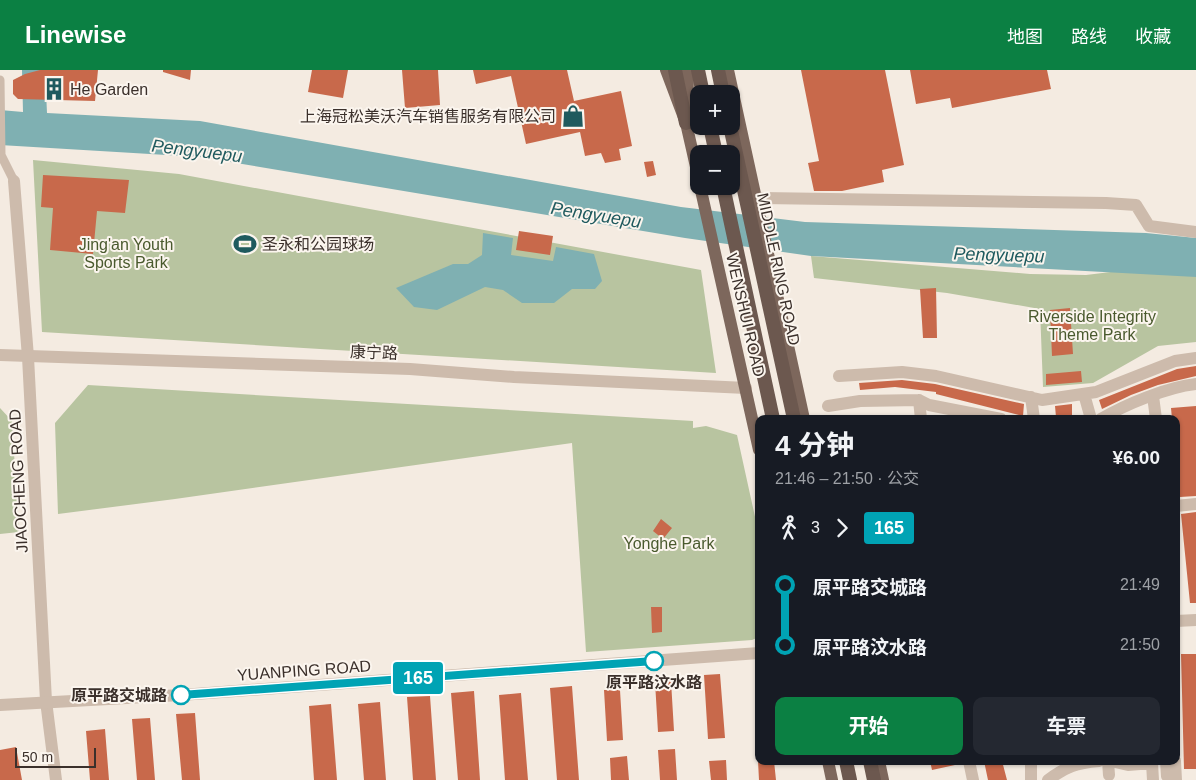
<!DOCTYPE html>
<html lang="zh">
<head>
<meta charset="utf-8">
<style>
	body { margin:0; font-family:Helvetica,"Noto Sans SC",sans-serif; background:#242831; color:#f1f3f6; height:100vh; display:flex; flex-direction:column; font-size:19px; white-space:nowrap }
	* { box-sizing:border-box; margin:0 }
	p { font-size:16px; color:#9ea1a6 }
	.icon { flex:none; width:28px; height:28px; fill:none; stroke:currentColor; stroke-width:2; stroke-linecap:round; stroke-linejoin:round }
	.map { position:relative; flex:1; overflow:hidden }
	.details { position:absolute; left:755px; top:345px; width:425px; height:350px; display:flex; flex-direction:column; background:#171b24; border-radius:10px; box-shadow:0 1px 4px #0004 }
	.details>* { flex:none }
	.badge { padding:0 10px; border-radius:4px; font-size:18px; line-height:32px }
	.controls { position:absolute; left:690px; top:15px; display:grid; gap:10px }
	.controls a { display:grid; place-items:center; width:50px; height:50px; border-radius:10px; background:#171b24; box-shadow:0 1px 4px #0004; font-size:25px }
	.scale { position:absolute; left:15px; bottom:12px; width:81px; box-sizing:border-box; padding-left:5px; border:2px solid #3b302b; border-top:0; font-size:14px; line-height:18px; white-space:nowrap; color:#3b302b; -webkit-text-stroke:4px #fbf5ee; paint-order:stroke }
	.map>.badge { position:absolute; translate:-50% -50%; box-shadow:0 0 0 2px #fff }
	.legs { display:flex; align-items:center; gap:8px; height:55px; padding:0 20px; font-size:16px }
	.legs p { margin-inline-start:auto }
	.headline { display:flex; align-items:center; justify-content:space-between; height:85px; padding:0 20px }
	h1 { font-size:28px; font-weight:700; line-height:38px }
	.cta { display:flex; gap:10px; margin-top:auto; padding:10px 20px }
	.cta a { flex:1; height:58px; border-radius:10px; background:#0b8043; color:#fff; font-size:20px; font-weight:700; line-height:58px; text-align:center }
	.cta a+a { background:#242831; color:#f1f3f6 }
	ul { padding:0 20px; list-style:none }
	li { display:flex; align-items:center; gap:18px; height:60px; font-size:19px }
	li i { display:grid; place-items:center; width:8px; height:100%; margin:0 6px; background:currentColor }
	li i::after { content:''; width:12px; height:12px; margin:-6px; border:4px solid; border-radius:50%; background:#171b24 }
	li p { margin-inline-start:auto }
	li:first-child i { background:linear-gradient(#0000 50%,currentColor 0) }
	li:last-child i { background:linear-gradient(currentColor 50%,#0000 0) }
	header { display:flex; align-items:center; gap:30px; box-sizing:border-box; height:70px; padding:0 25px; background:#0b8043; color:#fff }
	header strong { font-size:24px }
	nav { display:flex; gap:28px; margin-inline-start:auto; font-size:18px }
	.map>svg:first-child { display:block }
	.green { fill:#b8c4a0 }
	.water { fill:#7fb0b2 }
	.building { fill:#c8694b }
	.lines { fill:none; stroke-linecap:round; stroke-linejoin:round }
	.pedestrian { stroke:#cdbbac; stroke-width:9 }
	.minor { stroke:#cdbbac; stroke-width:12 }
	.tertiary { stroke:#cdbbac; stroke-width:12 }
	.primary { stroke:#7d675c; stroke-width:12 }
	.trunk { stroke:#6c584f; stroke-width:14 }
	.line-1-casing { stroke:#fff; stroke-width:11 }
	.line-1 { stroke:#00a3b4; stroke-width:8 }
	.stop-1-dot { fill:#fff; stroke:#00a3b4; stroke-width:2.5 }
	.labels { text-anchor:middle; stroke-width:4; stroke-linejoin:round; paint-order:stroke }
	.poi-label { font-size:16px; fill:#3b302b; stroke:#fbf5ee; text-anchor:start }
	.park-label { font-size:16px; fill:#4a5a2e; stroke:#fbf5ee }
	.street-label { font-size:16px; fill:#3b302b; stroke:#fbf5ee }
	.stop-label { font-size:16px; font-weight:bold; fill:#3b302b; stroke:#fbf5ee }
	.water-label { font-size:18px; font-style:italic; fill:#1f5a5e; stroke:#fbf5ee }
</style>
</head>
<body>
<header>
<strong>Linewise</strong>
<nav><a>地图</a><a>路线</a><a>收藏</a></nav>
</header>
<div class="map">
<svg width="1196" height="710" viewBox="0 0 1196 710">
	<rect width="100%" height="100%" fill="#f4ebe1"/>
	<!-- green -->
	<path class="green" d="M33 90 179 104 701 200 716 303 42 262Z
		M811 186 1030 204 1086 205 1135 199 1196 204V272L1158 276 1093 313 1043 317 1040 239 947 223 814 208Z
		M88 315 693 351V358L706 356 737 365 759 465V567L752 570 586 582 572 373 175 429 58 444 55 353Z
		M0 338 12 351 19 462 0 464Z"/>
	<!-- water -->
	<path class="water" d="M22 0H45L47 43 200 51 681 137 805 152 1146 163 1196 168V207L811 186 685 168 200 87 0 75V40L23 42Z
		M483 163 513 168 511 185 553 191 556 177 594 184 602 211 595 219H572L554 233H522L503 220 485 217 437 240 414 237 396 218 453 194H468L482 185Z"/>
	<!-- building -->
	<path class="building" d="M40 0H98L95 31 18 29 13 24V10L25 4Z
		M163 0H191L190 10 163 2Z
		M312 0H348L343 28 308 22Z
		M402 0H438L440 35 405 38Z
		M473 0H567L574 31 621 21 632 76 619 79 621 90 605 93 601 83 585 86 580 62 526 74 511 6 476 14Z
		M801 0H885L904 95 882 100 884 112 842 121H814L808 93 819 91Z
		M910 0H1047L1051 19 952 38 950 28 916 34Z
		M653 91 656 105 647 107 644 92Z
		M43 105 129 110 125 143 97 141 93 184 50 180 53 138 41 137Z
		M519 161 553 166 550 185 516 180Z
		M936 218 937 268H923L920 219Z
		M1070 238 1073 284 1052 286 1050 240Z
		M1196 296V306L1158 315 1131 325 1102 339 1099 330 1177 299Z
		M1081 301 1082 312 1046 315V304Z
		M902 310 935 314 1024 334 1023 346 936 324V322L895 317 860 320 859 313Z
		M1072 334V346L1056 347 1055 336Z
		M1196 336V426L1180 427 1176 389V349H1172L1171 338Z
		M1196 442V533H1190L1181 444Z
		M661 449 672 458 663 469 653 461Z
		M651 537H662V562L652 563Z
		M1181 584H1196V699H1184Z
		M720 604 725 668 708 669 704 605Z
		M671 611 674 661 658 662 655 612Z
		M572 616 579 710H557L550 618Z
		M604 620H620L623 670 607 671Z
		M474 621 480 710H458L451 623Z
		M521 623 528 710H505L499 625Z
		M430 626 436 710H413L407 627Z
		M380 632 386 710H364L358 634Z
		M331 634 337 710H314L309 636Z
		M195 643 200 710H182L176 644Z
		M150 648 155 710H137L132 649Z
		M105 659 109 710H90L86 661Z
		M16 677 22 710H0V680Z
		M675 679 677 710H660L658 680Z
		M627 686 629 710H611L610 688Z
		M726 690 727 710H711L709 691Z
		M758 691H774L776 710H759Z
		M930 691H955V695L932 700Z
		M984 691H1002L1007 710H988Z"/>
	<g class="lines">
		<!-- pedestrian -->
		<path class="pedestrian" d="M0 10 1 85 14 111"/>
		<!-- minor -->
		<path class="minor" d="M14 111 28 287 46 631 56 710
			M756 128 1106 133 1136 135 1149 156 1196 162
			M839 306 902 302 936 306 1042 330 1096 322 1175 291 1196 288
			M1084 324 1091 349
			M1153 326 1156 349
			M1031 327 1034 349
			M919 330 921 349
			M828 336 860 331 919 330 929 335 1001 349
			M1101 349C1126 334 1168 317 1196 314
			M1176 436 1196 434
			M969 691 973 710
			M1031 691V710
			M1108 691 1109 705
			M1111 691 1128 695 1152 693 1153 691
			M1166 691 1167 706 1170 710
			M1175 691 1176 710
			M1152 693 1153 710
			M1048 710C1067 696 1076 693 1099 691"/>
		<!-- tertiary -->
		<path class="tertiary" d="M0 285 410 299 514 307 746 318
			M1176 551 1196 550
			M0 635 181 625 759 583"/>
		<!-- primary -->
		<path class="primary" d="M666 0 686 53 699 110
			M687 0 688 7 687 42
			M728 0 804 349
			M700 116 759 380
			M828 691 832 710
			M879 691 883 710"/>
		<!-- trunk -->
		<path class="trunk" d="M675 0 686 53
			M698 0 703 24
			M718 0 723 24
			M710 56 716 84
			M730 56 794 349
			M723 116 773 349
			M846 691 850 710
			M870 691 874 710"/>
	</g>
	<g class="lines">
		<defs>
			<path id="line-1" d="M181 625 654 591"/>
		</defs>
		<!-- line-1 casing -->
		<use href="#line-1" class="line-1-casing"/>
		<!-- line-1 -->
		<use href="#line-1" class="line-1"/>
	</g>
	<!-- icons -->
	<defs>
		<symbol id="building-bare" viewBox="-9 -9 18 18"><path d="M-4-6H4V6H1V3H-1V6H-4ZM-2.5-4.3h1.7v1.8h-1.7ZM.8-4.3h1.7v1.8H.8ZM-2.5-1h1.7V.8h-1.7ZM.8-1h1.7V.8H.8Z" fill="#1f5a5e" stroke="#fbf5ee" stroke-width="2.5" paint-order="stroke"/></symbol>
		<symbol id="shop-bare" viewBox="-9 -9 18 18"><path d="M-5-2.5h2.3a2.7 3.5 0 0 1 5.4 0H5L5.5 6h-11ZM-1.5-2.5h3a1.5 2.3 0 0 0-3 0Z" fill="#1f5a5e" stroke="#fbf5ee" stroke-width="2.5" paint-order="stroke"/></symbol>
		<symbol id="stadium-bare" viewBox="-9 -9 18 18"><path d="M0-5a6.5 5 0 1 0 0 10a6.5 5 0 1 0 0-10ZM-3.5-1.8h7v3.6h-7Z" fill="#1f5a5e" stroke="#fbf5ee" stroke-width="2.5" paint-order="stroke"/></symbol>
	</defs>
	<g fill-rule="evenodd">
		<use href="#building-bare" x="38" y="3" width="32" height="32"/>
		<use href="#shop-bare" x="557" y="30" width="32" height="32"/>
		<use href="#stadium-bare" x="229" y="158" width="32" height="32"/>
	</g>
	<!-- markers -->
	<g class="stop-1-dot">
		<circle cx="654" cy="591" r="9"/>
		<circle cx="181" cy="625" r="9"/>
	</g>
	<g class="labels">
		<!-- poi labels -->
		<g class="poi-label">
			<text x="70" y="25">He Garden</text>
			<text x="556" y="52" text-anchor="end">上海冠松美沃汽车销售服务有限公司</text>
			<text x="262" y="180">圣永和公园球场</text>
		</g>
		<!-- park labels -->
		<g class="park-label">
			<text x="126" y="180">Jing'an Youth<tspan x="126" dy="18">Sports Park</tspan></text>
			<text x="1092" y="252">Riverside Integrity<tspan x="1092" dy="18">Theme Park</tspan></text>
			<text x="669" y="479">Yonghe Park</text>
		</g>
		<!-- street labels -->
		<g class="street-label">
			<text transform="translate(779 199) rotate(78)" y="6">MIDDLE RING ROAD</text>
			<text transform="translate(746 245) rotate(77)" y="6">WENSHUI ROAD</text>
			<text transform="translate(374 282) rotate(2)" y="6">康宁路</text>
			<text transform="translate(18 411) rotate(-93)" y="6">JIAOCHENG ROAD</text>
			<text transform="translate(304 600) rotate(-4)" y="6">YUANPING ROAD</text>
		</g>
		<!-- stop labels -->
		<g class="stop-label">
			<text x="654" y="618">原平路汶水路</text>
			<text x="167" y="631" text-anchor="end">原平路交城路</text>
		</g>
		<!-- water labels -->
		<g class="water-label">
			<text transform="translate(197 81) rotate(7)" y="6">Pengyuepu</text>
			<text transform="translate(596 145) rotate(9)" y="6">Pengyuepu</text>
			<text transform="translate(999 185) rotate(2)" y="6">Pengyuepu</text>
		</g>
	</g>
</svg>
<div class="controls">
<a>+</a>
<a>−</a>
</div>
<div class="scale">50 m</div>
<b class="badge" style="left:418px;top:608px;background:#00a3b4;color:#fff">165</b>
<section class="details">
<div class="headline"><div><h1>4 分钟</h1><p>21:46 – 21:50 · 公交</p></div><b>¥6.00</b></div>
<div class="legs"><svg class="icon" aria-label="walk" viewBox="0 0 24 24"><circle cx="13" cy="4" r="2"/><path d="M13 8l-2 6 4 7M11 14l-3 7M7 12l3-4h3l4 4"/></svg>3<svg class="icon" aria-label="forward" viewBox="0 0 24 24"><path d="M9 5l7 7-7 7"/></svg><b class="badge" style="background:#00a3b4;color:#fff">165</b></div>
<ul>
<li><i style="color:#00a3b4"></i><b>原平路交城路</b><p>21:49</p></li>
<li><i style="color:#00a3b4"></i><b>原平路汶水路</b><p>21:50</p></li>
</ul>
<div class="cta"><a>开始</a><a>车票</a></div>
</section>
</div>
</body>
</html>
